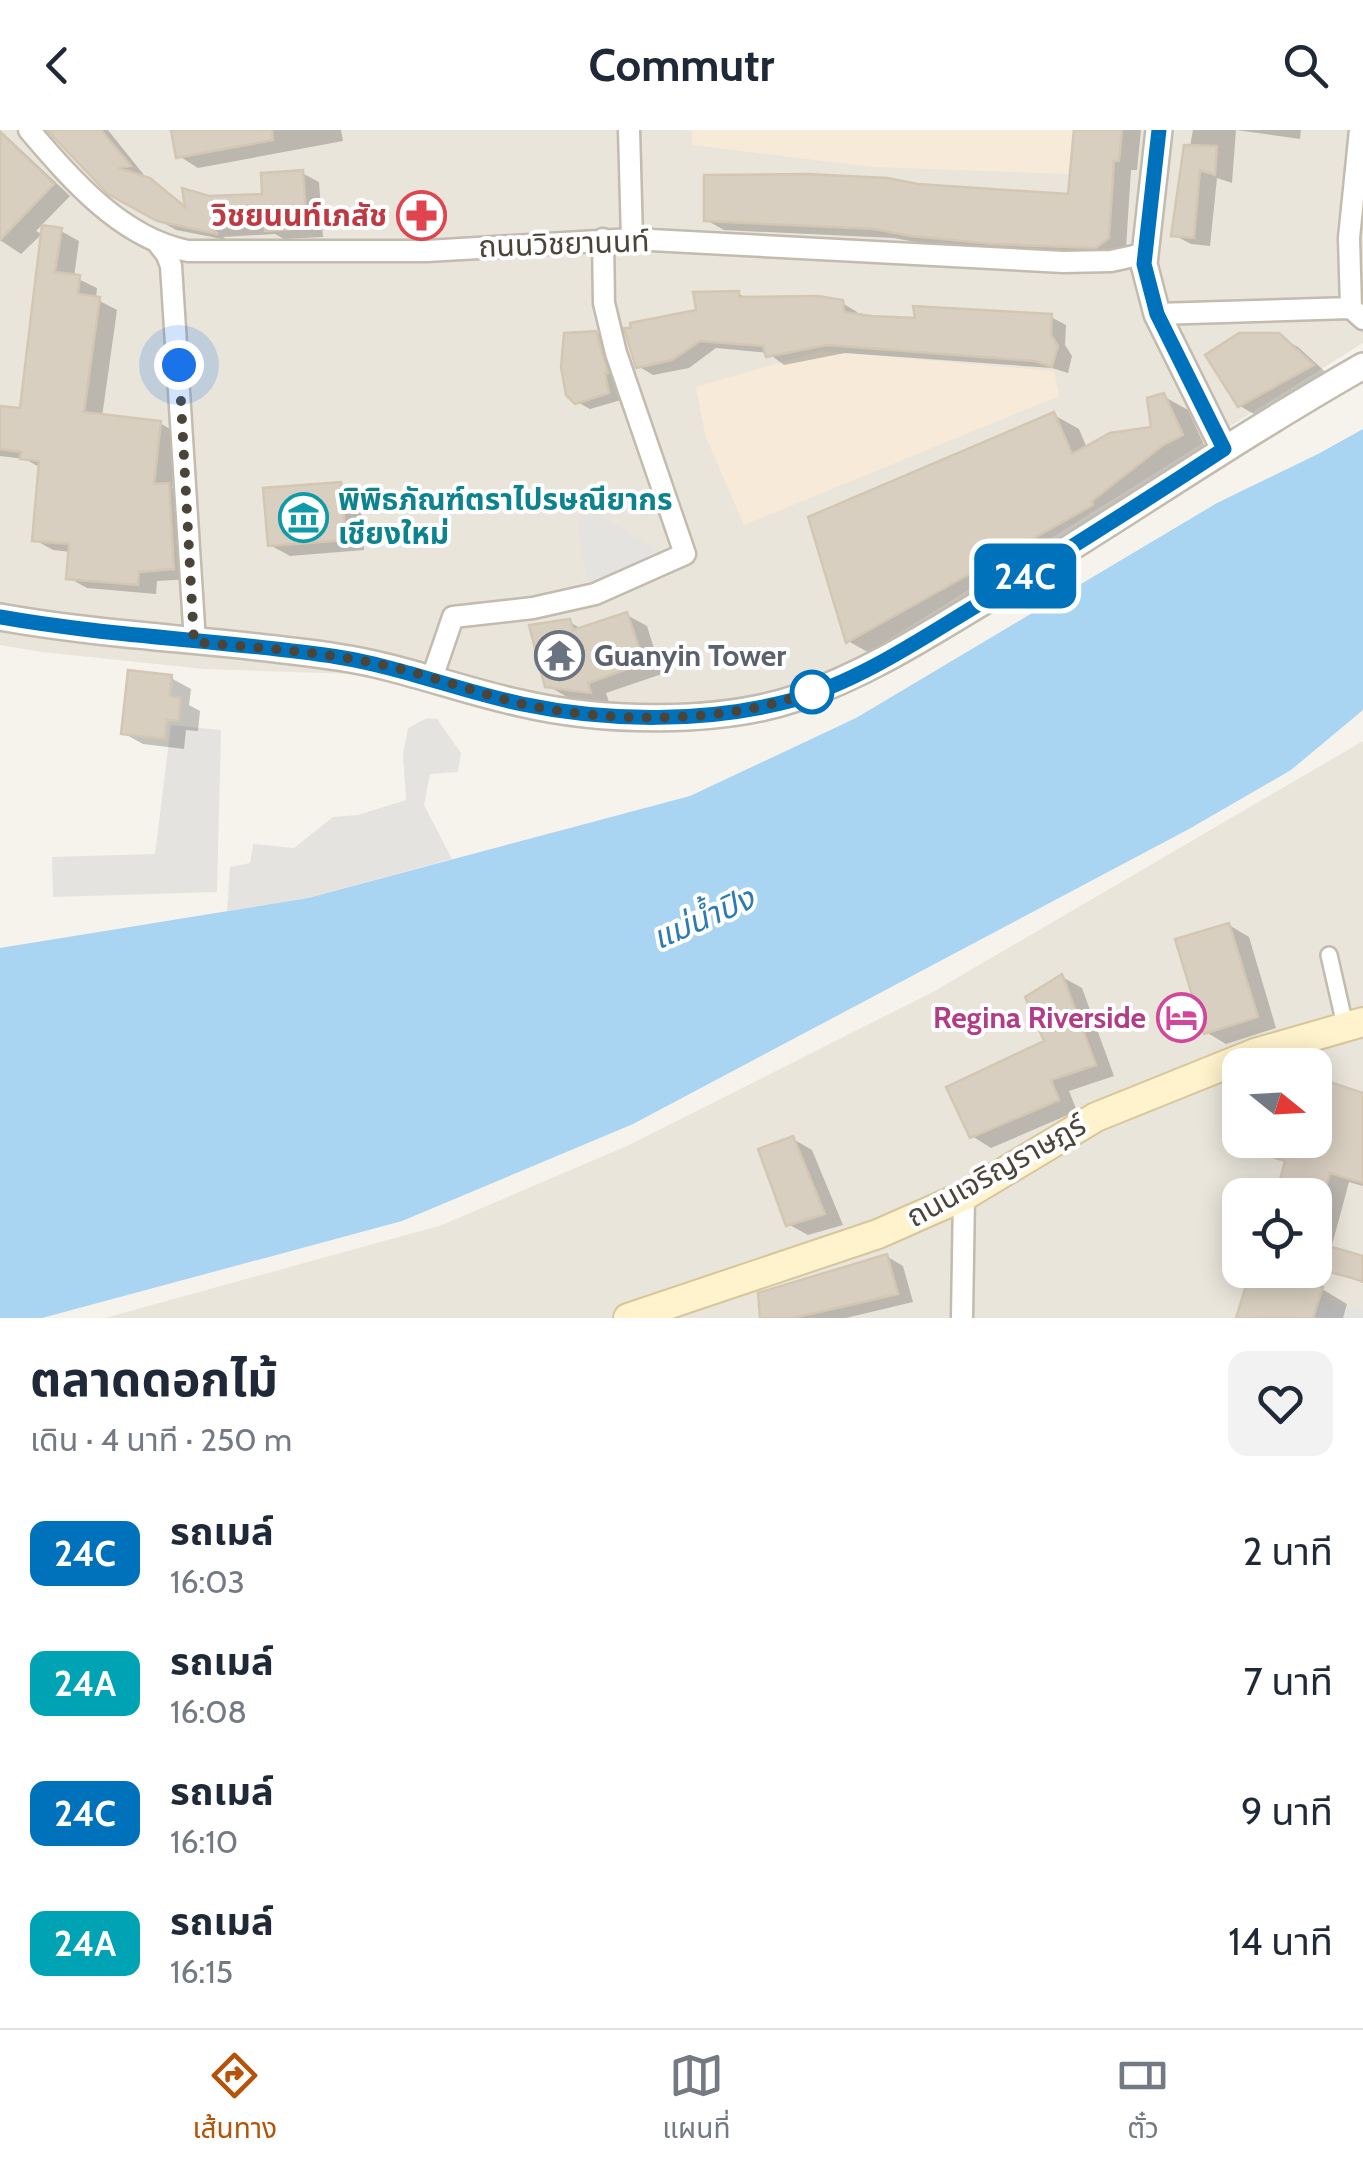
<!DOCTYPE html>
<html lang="th">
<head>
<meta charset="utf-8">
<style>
	body { margin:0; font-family:Cabin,"Noto Sans Thai",sans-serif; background:#f2f2f3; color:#1f2937; height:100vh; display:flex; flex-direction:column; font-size:38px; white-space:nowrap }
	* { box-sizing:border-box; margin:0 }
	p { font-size:32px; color:#747a83 }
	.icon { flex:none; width:55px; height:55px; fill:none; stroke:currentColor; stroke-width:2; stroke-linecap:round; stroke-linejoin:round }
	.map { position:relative; height:1188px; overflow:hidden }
	.sheet { display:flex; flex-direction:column; background:#fff; flex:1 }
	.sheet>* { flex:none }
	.badge { padding:0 20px; border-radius:15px; font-size:35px; line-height:65px }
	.needle { width:65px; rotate:108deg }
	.buttons { position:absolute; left:1222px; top:918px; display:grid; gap:20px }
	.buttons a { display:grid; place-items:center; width:110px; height:110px; border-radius:20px; background:#fff; box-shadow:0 5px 25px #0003; font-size:50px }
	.you { position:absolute; width:50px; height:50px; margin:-25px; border:8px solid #fff; border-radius:50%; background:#1a73e8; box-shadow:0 0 0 15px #1a73e833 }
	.map>.badge { position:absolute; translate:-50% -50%; box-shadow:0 0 0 5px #fff }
	.round { display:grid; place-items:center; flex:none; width:105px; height:105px; border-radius:20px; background:#f2f2f3 }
	.overview { display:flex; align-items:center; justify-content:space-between; height:170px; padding:0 30px }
	h1 { font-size:48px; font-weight:700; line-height:75px }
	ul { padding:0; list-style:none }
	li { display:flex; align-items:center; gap:30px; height:130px; padding:0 30px }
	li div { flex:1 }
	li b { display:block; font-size:38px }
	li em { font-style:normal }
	li .badge { min-width:110px; font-weight:700; text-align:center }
	header { display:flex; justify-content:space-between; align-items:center; height:130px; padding:0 30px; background:#fff; font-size:45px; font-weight:700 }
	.dock { display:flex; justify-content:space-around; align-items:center; height:140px; border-top:2px solid #e0e1e3; background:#fff; font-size:28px; color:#747a83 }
	.dock a { display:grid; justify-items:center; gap:5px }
	.dock .on { color:#b45309 }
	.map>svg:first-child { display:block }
	.residential { fill:#eae5da; fill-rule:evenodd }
	.commercial { fill:#f7ead8 }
	.parking { fill:#e5e3e0 }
	.water { fill:#a9d4f2 }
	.shadow { fill:#0003 }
	.building { fill:#d8cfc1; stroke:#d3c7b4; stroke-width:2.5 }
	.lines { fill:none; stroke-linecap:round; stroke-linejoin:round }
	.pedestrian-casing { stroke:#c2bbae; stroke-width:20 }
	.minor-casing { stroke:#c2bbae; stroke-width:25 }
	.tertiary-casing { stroke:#c2bbae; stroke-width:30 }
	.secondary-casing { stroke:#d6c79b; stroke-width:32 }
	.pedestrian { stroke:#fff; stroke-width:15 }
	.minor { stroke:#fff; stroke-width:20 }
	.tertiary { stroke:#fff; stroke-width:25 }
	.secondary { stroke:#fff3cd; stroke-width:28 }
	.line-casing { stroke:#fff; stroke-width:22 }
	.line { stroke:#0072bc; stroke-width:15 }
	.walk { stroke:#4b4439; stroke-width:10; stroke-dasharray:0 18 }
	.stop-dot { fill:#fff; stroke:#0072bc; stroke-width:5 }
	.labels { text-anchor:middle; stroke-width:8; stroke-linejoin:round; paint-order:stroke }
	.health-label { font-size:30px; font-weight:bold; fill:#be3a42; stroke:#fff; text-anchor:end }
	.street-label { font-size:30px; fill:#4b4439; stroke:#fff }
	.culture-label { font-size:30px; font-weight:bold; fill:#0d838f; stroke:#fff; text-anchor:start }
	.worship-label { font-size:30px; font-weight:bold; fill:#5b616d; stroke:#fff; text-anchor:start }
	.hotel-label { font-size:30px; font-weight:bold; fill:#b23c85; stroke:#fff; text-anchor:end }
	.water-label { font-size:32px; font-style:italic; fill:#2e7ab2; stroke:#fff }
</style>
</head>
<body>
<header><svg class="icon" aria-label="back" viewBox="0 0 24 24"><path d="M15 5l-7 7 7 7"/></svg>Commutr<svg class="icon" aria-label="search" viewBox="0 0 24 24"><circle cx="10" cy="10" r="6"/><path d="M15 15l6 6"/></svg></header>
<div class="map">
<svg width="1363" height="1188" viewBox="0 0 1363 1188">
	<rect width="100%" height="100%" fill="#f6f3ec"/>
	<!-- residential -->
	<path class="residential" d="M0 0H1363V213L837 542 736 569 610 576 441 547 204 539 42 522 0 515Z
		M1363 611V1188H105L442 1095 629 1015 931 863ZM1240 935H1315V1010H1240ZM1240 1065H1315V1140H1240Z"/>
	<!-- commercial -->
	<path class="commercial" d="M692 0H1072L1069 44 873 37 692 15Z
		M820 221 1054 241 1059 266 744 395 705 305 696 257Z"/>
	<!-- parking -->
	<path class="parking" d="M596 382 664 424 588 456 577 389Z
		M427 588 437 589 461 623 458 642 430 644 424 675 452 729 307 768 227 781 230 737 250 733 253 714 294 718 333 687 358 685 406 670 403 624 408 598Z
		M171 595 221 600 217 762 53 767 52 727 155 724Z
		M1319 1167 1363 1181V1188H1313Z"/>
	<!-- water -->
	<path class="water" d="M1363 299V580L1291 640 1189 699 633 994 402 1091 42 1188H0V818L308 768 690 666 856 588 1217 373 1318 324Z"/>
	<!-- shadow -->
	<path class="shadow" d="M0 0 70 66 36 101 42 104 21 124 0 110Z
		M53 0H108L144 45 137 46 167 61 188 78 209 69 265 66 302 43 319 52 323 107 284 109 275 104 223 107 227 110 176 100 112 64Z
		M183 0H341L343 11 198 38 179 26Z
		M1076 0H1141L1137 40H1131L1126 118 1115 126 931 115 894 108 724 100 706 90 918 56 1071 67Z
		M1193 0H1301L1300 9 1236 0 1232 53 1217 48 1210 116 1191 114 1174 105Z
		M61 101 79 111 74 147 97 158 96 169 117 180 102 287 160 293 178 304 172 358 187 366 191 449 157 451 156 464 87 458 69 448 71 422 53 420 35 410 41 338 25 329 0 326V279L22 281Z
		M738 163 749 170 842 173 857 182 858 186 918 191 1051 187 1066 195 1065 215 1072 226 1068 243 1052 238 845 223 784 235 768 223 716 218 689 238 653 245 638 236 698 182Z
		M596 203 609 211 621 270 590 279 577 272Z
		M1278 206 1298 217 1331 247 1259 287 1240 276Z
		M1163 266 1188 280 1206 319 1115 386 873 525 848 511 1054 285 1079 299 1087 318 1154 299Z
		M341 354 360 366 364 420 290 426 270 415Z
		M627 485 647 496 662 544 606 563 609 572 567 567 547 555 570 492 583 500Z
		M171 548 191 559 189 575 200 581 198 601 186 600 184 619 143 614 123 603Z
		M1229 795 1249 807 1276 898 1226 914 1206 902Z
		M1062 847 1082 858 1114 946 1069 961 1077 981 991 1018 972 1006 1047 913Z
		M1315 950 1363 986V1056L1349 1052 1331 1119 1363 1128V1153L1330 1140 1315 1119V1065H1278L1287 1034 1283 1010H1315Z
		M793 1009 812 1020 843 1095 808 1105 788 1094Z
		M886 1126 903 1136 913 1172 846 1188H763L761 1165Z
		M1254 1140 1322 1159 1347 1174 1343 1188H1239Z"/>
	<!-- building -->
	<path class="building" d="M47 0H101L131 36 119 38 150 48 185 77 182 58 209 66 262 64 261 43 303 40 307 98 265 101V96L211 98 218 104 157 91 108 64Z
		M171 0H272L273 10 176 28Z
		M1074 0H1122L1119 31H1114L1109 108 1096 118 993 114 911 106 874 99 704 91V45L807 44 887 48 918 54 1068 64Z
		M0 2 54 54 0 110Z
		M1184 15 1217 16 1215 45 1200 40 1194 108 1171 106Z
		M42 95 62 98 55 142 80 145 78 164 100 167 84 282 161 291 154 354 169 353 174 439 139 442 138 455 66 449 69 414 32 411 39 331 20 329 21 322 0 319V276L20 278Z
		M739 161V167L818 166 843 170 844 182 871 186 915 188 913 176 1052 184 1051 205 1058 216 1052 237 1035 231 827 215 766 227 763 216 700 211 672 230 636 238 624 198H631L630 193 696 180 693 162Z
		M596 201 608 243H605L609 263 575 274 566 265 561 237 564 203Z
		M1239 203H1279L1314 235 1238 277 1205 225Z
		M1164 263 1183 305 1162 316 1092 371 1093 375 846 513 808 387 1054 282 1072 324 1110 303 1151 297 1147 268Z
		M341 352 346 410 268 416 263 358Z
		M627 482 644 533 588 553 591 563 545 557 529 495 570 489 573 500Z
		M128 540 172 545 170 566 181 568 179 591 167 590 165 609 121 604Z
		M1229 793 1258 887 1204 904 1175 809Z
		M1062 844 1096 935 1051 950 1059 970 970 1008 946 957 1044 911 1025 867Z
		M1315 947 1363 963V1053L1330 1043 1324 1065H1276L1285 1031 1275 1028 1280 1010H1315Z
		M793 1006 825 1084 786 1096 758 1019Z
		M1315 1112 1363 1126V1151L1315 1138Z
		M887 1124 898 1164 793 1188H760L758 1163Z
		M1251 1140H1267L1323 1157 1313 1188H1236Z"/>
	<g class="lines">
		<defs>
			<path id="pedestrian" d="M1329 825 1345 895"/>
			<path id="minor" d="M29 0C71 49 121 108 188 121H427L632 109 1063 132 1111 131 1143 124
				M629 0 632 109
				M157 112 167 125 171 136 195 512
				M1351 178 1349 108 1360 0
				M1157 184 1351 178 1363 189
				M432 548 453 487 533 478 595 464 685 424 616 223 604 173 603 109
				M962 1188 964 1066"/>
			<path id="tertiary" d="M1159 0 1144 134 1157 184 1224 319
				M0 487C112 507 225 510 337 527 400 536 459 560 520 573 601 592 718 595 797 568 871 543 937 499 1004 459 1124 386 1240 306 1363 236"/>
			<path id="secondary" d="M628 1188 878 1104 964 1066 1096 987 1255 923 1363 892"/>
		</defs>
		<!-- pedestrian casing -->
		<use href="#pedestrian" class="pedestrian-casing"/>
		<!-- minor casing -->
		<use href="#minor" class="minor-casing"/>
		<!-- tertiary casing -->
		<use href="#tertiary" class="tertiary-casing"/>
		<!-- secondary casing -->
		<use href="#secondary" class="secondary-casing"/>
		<!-- pedestrian -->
		<use href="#pedestrian" class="pedestrian"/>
		<!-- minor -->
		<use href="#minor" class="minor"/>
		<!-- tertiary -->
		<use href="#tertiary" class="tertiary"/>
		<!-- secondary -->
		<use href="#secondary" class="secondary"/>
	</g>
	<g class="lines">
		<defs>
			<path id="line" d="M0 487C112 507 226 510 338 527 401 537 460 561 522 574 608 592 707 593 793 570 857 552 918 511 974 477 1058 426 1142 373 1224 319L1157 184 1144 134 1159 0"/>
		</defs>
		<!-- line casing -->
		<use href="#line" class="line-casing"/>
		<!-- line -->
		<use href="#line" class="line"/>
		<!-- walk -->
		<path class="walk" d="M179 235 194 512C260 518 328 522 392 537 434 547 475 562 518 573 607 594 734 595 820 558L812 562"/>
	</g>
	<!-- icons -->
	<defs>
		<symbol id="pharmacy-ring" viewBox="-11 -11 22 22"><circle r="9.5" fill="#fff" stroke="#e0444e" stroke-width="1.5"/><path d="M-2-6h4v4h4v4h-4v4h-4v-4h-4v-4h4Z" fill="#e0444e"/></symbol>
		<symbol id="museum-ring" viewBox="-11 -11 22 22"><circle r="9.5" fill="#fff" stroke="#0f9aa8" stroke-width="1.5"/><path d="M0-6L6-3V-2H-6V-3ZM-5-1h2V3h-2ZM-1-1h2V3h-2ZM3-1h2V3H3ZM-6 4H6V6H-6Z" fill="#0f9aa8"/></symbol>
		<symbol id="temple-ring" viewBox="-11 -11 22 22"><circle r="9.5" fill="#fff" stroke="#6b7280" stroke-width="1.5"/><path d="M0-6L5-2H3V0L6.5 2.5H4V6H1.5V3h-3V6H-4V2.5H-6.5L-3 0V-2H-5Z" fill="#6b7280"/></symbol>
		<symbol id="hotel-ring" viewBox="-11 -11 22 22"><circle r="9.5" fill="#fff" stroke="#d1479c" stroke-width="1.5"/><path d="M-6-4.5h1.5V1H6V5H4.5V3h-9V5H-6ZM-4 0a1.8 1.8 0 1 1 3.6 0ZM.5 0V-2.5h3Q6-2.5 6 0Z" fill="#d1479c"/></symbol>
	</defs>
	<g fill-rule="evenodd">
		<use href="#pharmacy-ring" x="394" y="58" width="55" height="55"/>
		<use href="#museum-ring" x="276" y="360" width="55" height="55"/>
		<use href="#temple-ring" x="532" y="498" width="55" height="55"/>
		<use href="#hotel-ring" x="1154" y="860" width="55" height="55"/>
	</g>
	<!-- markers -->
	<circle class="stop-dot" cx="812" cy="562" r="20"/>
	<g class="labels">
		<!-- health labels -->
		<g class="health-label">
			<text x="387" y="96">วิชยนนท์เภสัช</text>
		</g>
		<!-- street labels -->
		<g class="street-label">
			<text transform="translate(564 114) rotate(-2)" y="10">ถนนวิชยานนท์</text>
			<text transform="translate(996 1041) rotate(-29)" y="10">ถนนเจริญราษฎร์</text>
		</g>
		<!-- culture labels -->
		<g class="culture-label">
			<text x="338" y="380">พิพิธภัณฑ์ตราไปรษณียากร<tspan x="338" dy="34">เชียงใหม่</tspan></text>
		</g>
		<!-- worship labels -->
		<g class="worship-label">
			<text x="594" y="536">Guanyin Tower</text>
		</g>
		<!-- hotel labels -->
		<g class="hotel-label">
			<text x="1146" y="898">Regina Riverside</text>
		</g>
		<!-- water labels -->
		<g class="water-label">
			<text transform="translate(703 788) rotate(-24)" y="11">แม่น้ำปิง</text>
		</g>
	</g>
</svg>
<div class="buttons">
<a><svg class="needle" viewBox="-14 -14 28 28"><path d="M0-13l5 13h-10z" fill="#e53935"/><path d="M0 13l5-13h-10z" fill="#747a83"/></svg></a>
<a><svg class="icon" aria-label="locate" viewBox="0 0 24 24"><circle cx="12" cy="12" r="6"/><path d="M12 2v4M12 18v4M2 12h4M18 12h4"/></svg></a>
</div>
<div class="you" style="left:179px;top:235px"></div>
<b class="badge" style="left:1025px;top:446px;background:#0072bc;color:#fff">24C</b>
</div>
<section class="sheet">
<div class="overview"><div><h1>ตลาดดอกไม้</h1><p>เดิน · 4 นาที · 250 m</p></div><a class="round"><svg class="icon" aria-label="heart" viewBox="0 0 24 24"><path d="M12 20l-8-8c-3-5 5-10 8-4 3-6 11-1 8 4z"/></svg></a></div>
<ul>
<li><span class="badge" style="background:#0072bc;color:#fff">24C</span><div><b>รถเมล์</b><p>16:03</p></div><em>2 นาที</em></li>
<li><span class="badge" style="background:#00a3b4;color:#fff">24A</span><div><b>รถเมล์</b><p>16:08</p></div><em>7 นาที</em></li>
<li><span class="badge" style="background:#0072bc;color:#fff">24C</span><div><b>รถเมล์</b><p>16:10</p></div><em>9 นาที</em></li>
<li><span class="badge" style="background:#00a3b4;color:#fff">24A</span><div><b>รถเมล์</b><p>16:15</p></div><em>14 นาที</em></li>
</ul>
</section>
<nav class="dock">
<a class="on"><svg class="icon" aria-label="directions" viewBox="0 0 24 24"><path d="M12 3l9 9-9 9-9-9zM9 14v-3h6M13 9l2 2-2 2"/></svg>เส้นทาง</a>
<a><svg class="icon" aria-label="map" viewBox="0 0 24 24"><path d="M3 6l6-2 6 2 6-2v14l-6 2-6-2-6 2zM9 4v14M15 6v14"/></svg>แผนที่</a>
<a><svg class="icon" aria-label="tickets" viewBox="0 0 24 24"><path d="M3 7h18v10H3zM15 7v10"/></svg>ตั๋ว</a>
</nav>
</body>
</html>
